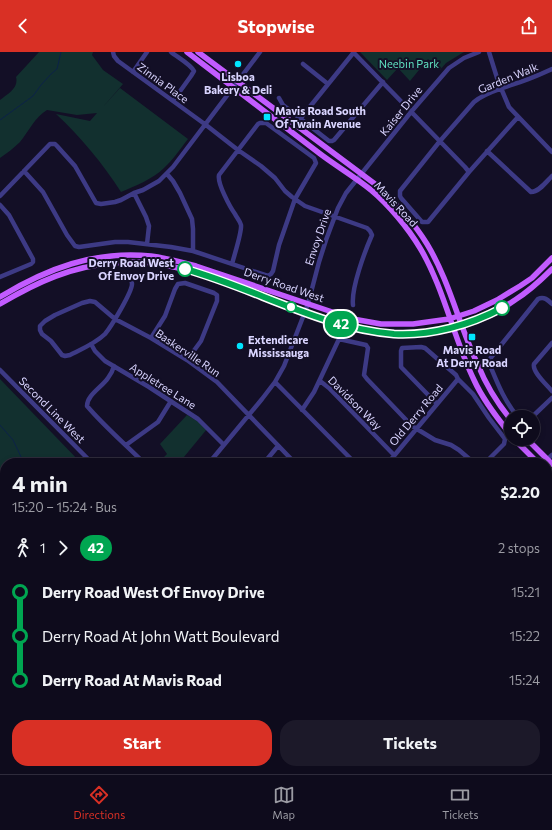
<!DOCTYPE html>
<html lang="en">
<head>
<meta charset="utf-8">
<style>
	body { margin:0; font-family:Commissioner,sans-serif; background:#1c1929; color:#f1f3f6; height:100vh; display:flex; flex-direction:column; font-size:15px; white-space:nowrap }
	* { box-sizing:border-box; margin:0 }
	p { font-size:13px; color:#9b9ba3 }
	.icon { flex:none; width:22px; height:22px; fill:none; stroke:currentColor; stroke-width:2; stroke-linecap:round; stroke-linejoin:round }
	.map { position:relative; flex:1; overflow:hidden }
	.panel { position:absolute; left:0px; top:406px; width:552px; height:316px; display:flex; flex-direction:column; background:#0e0b1c; border-radius:16px 16px 0 0; box-shadow:0 2px 6px #0003,0 0 0 1px #2e2b3b }
	.panel>* { flex:none }
	.badge { padding:0 8px; border-radius:13px; font-size:14px; line-height:26px }
	.tools { position:absolute; left:504px; top:358px; display:grid; gap:8px }
	.tools a { display:grid; place-items:center; width:36px; height:36px; border-radius:50%; background:#0e0b1c; box-shadow:0 2px 6px #0003,0 0 0 1px #2e2b3b; font-size:20px }
	.map>.badge { position:absolute; translate:-50% -50%; box-shadow:0 0 0 2px #fff }
	.legs { display:flex; align-items:center; gap:6px; height:44px; padding:0 12px; font-size:13px }
	.legs p { margin-inline-start:auto }
	.summary { display:flex; align-items:center; justify-content:space-between; height:68px; padding:0 12px }
	h1 { font-size:22px; font-weight:700; line-height:30px }
	.button { display:flex; gap:8px; margin-top:auto; padding:8px 12px }
	.button a { flex:1; height:46px; border-radius:16px; background:#d93025; color:#fff; font-size:16px; font-weight:700; line-height:46px; text-align:center }
	.button a+a { background:#1c1929; color:#f1f3f6 }
	ul { padding:0 12px; list-style:none }
	li { display:flex; align-items:center; gap:14px; height:44px; font-size:15px }
	li i { display:grid; place-items:center; width:6px; height:100%; margin:0 5px; background:currentColor }
	li i::after { content:''; width:10px; height:10px; margin:-5px; border:3px solid; border-radius:50%; background:#0e0b1c }
	li p { margin-inline-start:auto }
	li:first-child i { background:linear-gradient(#0000 50%,currentColor 0) }
	li:last-child i { background:linear-gradient(currentColor 50%,#0000 0) }
	header { display:flex; justify-content:space-between; align-items:center; height:52px; padding:0 12px; background:#d93025; color:#fff; font-size:18px; font-weight:700 }
	.tabs { display:flex; justify-content:space-around; align-items:center; height:56px; border-top:1px solid #2e2b3b; background:#0e0b1c; font-size:11px; color:#9b9ba3 }
	.tabs a { display:grid; justify-items:center; gap:2px }
	.tabs .current { color:#d93025 }
	.map>svg:first-child { display:block }
	.green { fill:#12302f }
	.water { fill:#0c2248 }
	.lines { fill:none; stroke-linecap:round; stroke-linejoin:round }
	.stream { stroke:#0c2248; stroke-width:1 }
	.minor { stroke:#3d3a85; stroke-width:4.5 }
	.major { stroke:#c25bff; stroke-width:5.5 }
	.line-1-casing { stroke:#fff; stroke-width:9 }
	.line-1 { stroke:#00a651; stroke-width:6 }
	.poi-dot { fill:#00e5ff; stroke:#130f26; stroke-width:1.5 }
	.stop-1-dot { fill:#fff; stroke:#00a651; stroke-width:2 }
	.labels { text-anchor:middle; stroke-width:4; stroke-linejoin:round; paint-order:stroke }
	.park-label { font-size:11px; fill:#5fe0c0; stroke:#130f26 }
	.poi-label { font-size:11px; font-weight:bold; fill:#d9d4ff; stroke:#130f26 }
	.street-label { font-size:11px; fill:#d9d4ff; stroke:#130f26 }
	.stop-label { font-size:11px; font-weight:bold; fill:#d9d4ff; stroke:#130f26; text-anchor:end }
</style>
</head>
<body>
<header><svg class="icon" aria-label="back" viewBox="0 0 24 24"><path d="M15 5l-7 7 7 7"/></svg>Stopwise<svg class="icon" aria-label="share" viewBox="0 0 24 24"><path d="M12 15V3M7 8l5-5 5 5M5 13v7h14v-7"/></svg></header>
<div class="map">
<svg width="552" height="722" viewBox="0 0 552 722">
	<rect width="100%" height="100%" fill="#130f26"/>
	<!-- green -->
	<path class="green" d="M39 0H93L92 3 103 18 123 32 102 56 120 36 188 87C180 97 173 108 164 116 153 127 135 134 121 140 103 112 81 85 56 62L90 69 97 61 77 63 47 58C35 65 29 79 20 90 14 96 7 101 0 106V48C8 42 19 36 16 25Z
		M360 0H464L446 11 440 18 428 7 410 29 398 16 387 28Z
		M0 327 81 411H5V717H87L85 722H0Z
		M187 363 199 370 207 377 179 411H158L167 402 160 392Z
		M552 586V722H518L517 717H547V650L551 649V639L547 636V589Z
		M157 717H267L263 722H163Z"/>
	<!-- water -->
	<path class="water" d="M552 673V689L549 699 550 703 552 704V722H535L536 717H547V675Z"/>
	<g class="lines">
		<!-- stream -->
		<path class="stream" d="M0 68 33 44 41 33 51 22 57 17 61 0
			M0 373 13 388 24 411
			M122 722 124 717"/>
		<!-- minor -->
		<path class="minor" d="M113 0 114 4 118 9 206 73 238 98 261 114 275 126 285 139 292 145 305 154 367 176 370 179 372 183C365 199 351 236 353 253
			M171 0C177 5 190 12 194 19L191 24 173 49
			M353 0 465 115 469 120
			M489 0 498 29 509 55 552 100
			M303 12 328 32
			M133 20 147 0
			M279 46 283 53 329 89H332L334 88 383 30
			M518 65 469 120 428 170H422L401 146 400 144V139L440 89 474 50C485 41 498 38 511 33 525 29 539 23 552 17
			M300 67 354 0
			M487 99 531 140C539 140 546 130 552 124
			M24 119 43 140 67 183 75 194 79 195 115 190H128L171 195 193 199 268 224 271 222 273 219 279 193 295 147 316 111 314 106 266 71H260L258 72 219 123C217 131 230 155 235 162 237 166 240 169 241 173 242 180 234 204 232 212
			M167 122 173 129 180 141 192 167 193 177V199
			M134 141 146 165 149 174 147 192
			M0 144 50 92H55L57 94 75 114 96 151 101 152 115 150 121 148 134 141 143 138 159 129 173 115 260 0
			M0 153 9 163 33 207V210L31 212 0 225
			M131 226C131 228 132 230 132 232 132 240 111 275 105 282 96 291 82 297 70 303L65 304 62 303 51 289 42 282 40 278V274L45 269 55 263 82 251 90 249 95 250 115 267 151 286 187 308 217 330 295 411
			M151 286 165 264 175 237 178 232 185 231 214 241 217 243V249L201 289 187 308
			M552 291 534 312C532 320 546 332 552 339
			M91 292 95 299 105 309 149 335 198 367 224 393
			M114 314C113 318 111 322 108 326 102 335 87 343 87 354 104 374 124 391 143 410
			M0 318 92 411
			M320 329 329 336 394 403
			M275 330 355 411
			M437 352 401 315V299L402 296 421 295 425 296 456 323 458 327 473 342 489 366 505 387 504 392 485 411
			M302 358 314 340 339 287 366 293 368 296 364 323 367 327 412 374 435 388 451 393 459 398 474 411
			M518 365C504 349 497 330 489 311V308L538 247C544 244 548 248 552 252
			M532 365 552 346
			M126 393 158 370 171 349
			M209 411 262 347 275 330 284 314 308 252 319 210 326 188 338 156 346 141 411 60 449 16 464 6 479 0
			M264 411 278 394
			M388 411 458 327
			M543 411 552 403
			M547 467 552 462
			M547 487 552 493
			M547 526 552 520
			M147 717 153 722
			M392 717 397 722
			M497 717V722
			M112 722 116 717
			M131 722 135 717"/>
		<!-- major -->
		<path class="major" d="M187 0C231 34 275 67 319 101 336 114 355 125 371 138 389 153 408 176 420 196 444 236 453 285 474 328 483 348 497 366 511 383
			M198 0 375 132C395 150 413 169 427 192 450 230 459 274 478 313 486 333 498 352 511 368
			M0 245C46 217 95 198 151 204 166 206 181 210 196 214L353 267 381 272H413L449 267 474 259 497 248 520 234 532 226 552 206
			M0 252C37 230 72 214 115 211 127 210 140 209 151 211 191 216 230 232 267 246 303 260 341 275 380 280 424 286 478 274 515 248 529 239 541 228 552 217
			M514 387 538 411
			M527 387 552 412
			M547 420 552 425"/>
	</g>
	<g class="lines">
		<defs>
			<path id="line-1" d="M185 217C255 236 320 276 394 282 431 284 470 273 502 256"/>
		</defs>
		<!-- line-1 casing -->
		<use href="#line-1" class="line-1-casing"/>
		<!-- line-1 -->
		<use href="#line-1" class="line-1"/>
	</g>
	<!-- markers -->
	<g class="poi-dot">
		<circle cx="238" cy="12" r="4"/>
		<rect x="263" y="61" width="8" height="8" rx="2"/>
		<rect x="468" y="281" width="8" height="8" rx="2"/>
		<circle cx="240" cy="294" r="4"/>
	</g>
	<g class="stop-1-dot">
		<circle cx="185" cy="217" r="7"/>
		<circle cx="291" cy="255" r="5"/>
		<circle cx="502" cy="256" r="7"/>
	</g>
	<g class="labels">
		<!-- park labels -->
		<g class="park-label">
			<text x="409" y="16">Neebin Park</text>
		</g>
		<!-- poi labels -->
		<g class="poi-label">
			<text x="238" y="29">Lisboa<tspan x="238" dy="13">Bakery &amp; Deli</tspan></text>
			<text x="275" y="63" text-anchor="start">Mavis Road South<tspan x="275" dy="13">Of Twain Avenue</tspan></text>
			<text x="248" y="292" text-anchor="start">Extendicare<tspan x="248" dy="13">Mississauga</tspan></text>
			<text x="472" y="302">Mavis Road<tspan x="472" dy="13">At Derry Road</tspan></text>
		</g>
		<!-- street labels -->
		<g class="street-label">
			<text transform="translate(508 26) rotate(-22)" y="4">Garden Walk</text>
			<text transform="translate(163 31) rotate(36)" y="4">Zinnia Place</text>
			<text transform="translate(401 59) rotate(-51)" y="4">Kaiser Drive</text>
			<text transform="translate(396 152) rotate(47)" y="4">Mavis Road</text>
			<text transform="translate(318 185) rotate(-71)" y="4">Envoy Drive</text>
			<text transform="translate(284 233) rotate(19)" y="4">Derry Road West</text>
			<text transform="translate(188 301) rotate(34)" y="4">Baskerville Run</text>
			<text transform="translate(163 334) rotate(32)" y="4">Appletree Lane</text>
			<text transform="translate(355 351) rotate(45)" y="4">Davidson Way</text>
			<text transform="translate(52 358) rotate(45)" y="4">Second Line West</text>
			<text transform="translate(416 363) rotate(-50)" y="4">Old Derry Road</text>
		</g>
		<!-- stop labels -->
		<g class="stop-label">
			<text x="174" y="215">Derry Road West<tspan x="174" dy="13">Of Envoy Drive</tspan></text>
		</g>
	</g>
</svg>
<div class="tools">
<a><svg class="icon" aria-label="locate" viewBox="0 0 24 24"><circle cx="12" cy="12" r="6"/><path d="M12 2v4M12 18v4M2 12h4M18 12h4"/></svg></a>
</div>
<b class="badge" style="left:341px;top:272px;background:#00a651;color:#fff">42</b>
<section class="panel">
<div class="summary"><div><h1>4 min</h1><p>15:20 – 15:24 · Bus</p></div><b>$2.20</b></div>
<div class="legs"><svg class="icon" aria-label="walk" viewBox="0 0 24 24"><circle cx="13" cy="4" r="2"/><path d="M13 8l-2 6 4 7M11 14l-3 7M7 12l3-4h3l4 4"/></svg>1<svg class="icon" aria-label="forward" viewBox="0 0 24 24"><path d="M9 5l7 7-7 7"/></svg><b class="badge" style="background:#00a651;color:#fff">42</b><p>2 stops</p></div>
<ul>
<li><i style="color:#00a651"></i><b>Derry Road West Of Envoy Drive</b><p>15:21</p></li>
<li><i style="color:#00a651"></i><span>Derry Road At John Watt Boulevard</span><p>15:22</p></li>
<li><i style="color:#00a651"></i><b>Derry Road At Mavis Road</b><p>15:24</p></li>
</ul>
<div class="button"><a>Start</a><a>Tickets</a></div>
</section>
</div>
<nav class="tabs">
<a class="current"><svg class="icon" aria-label="directions" viewBox="0 0 24 24"><path d="M12 3l9 9-9 9-9-9zM9 14v-3h6M13 9l2 2-2 2"/></svg>Directions</a>
<a><svg class="icon" aria-label="map" viewBox="0 0 24 24"><path d="M3 6l6-2 6 2 6-2v14l-6 2-6-2-6 2zM9 4v14M15 6v14"/></svg>Map</a>
<a><svg class="icon" aria-label="tickets" viewBox="0 0 24 24"><path d="M3 7h18v10H3zM15 7v10"/></svg>Tickets</a>
</nav>
</body>
</html>
